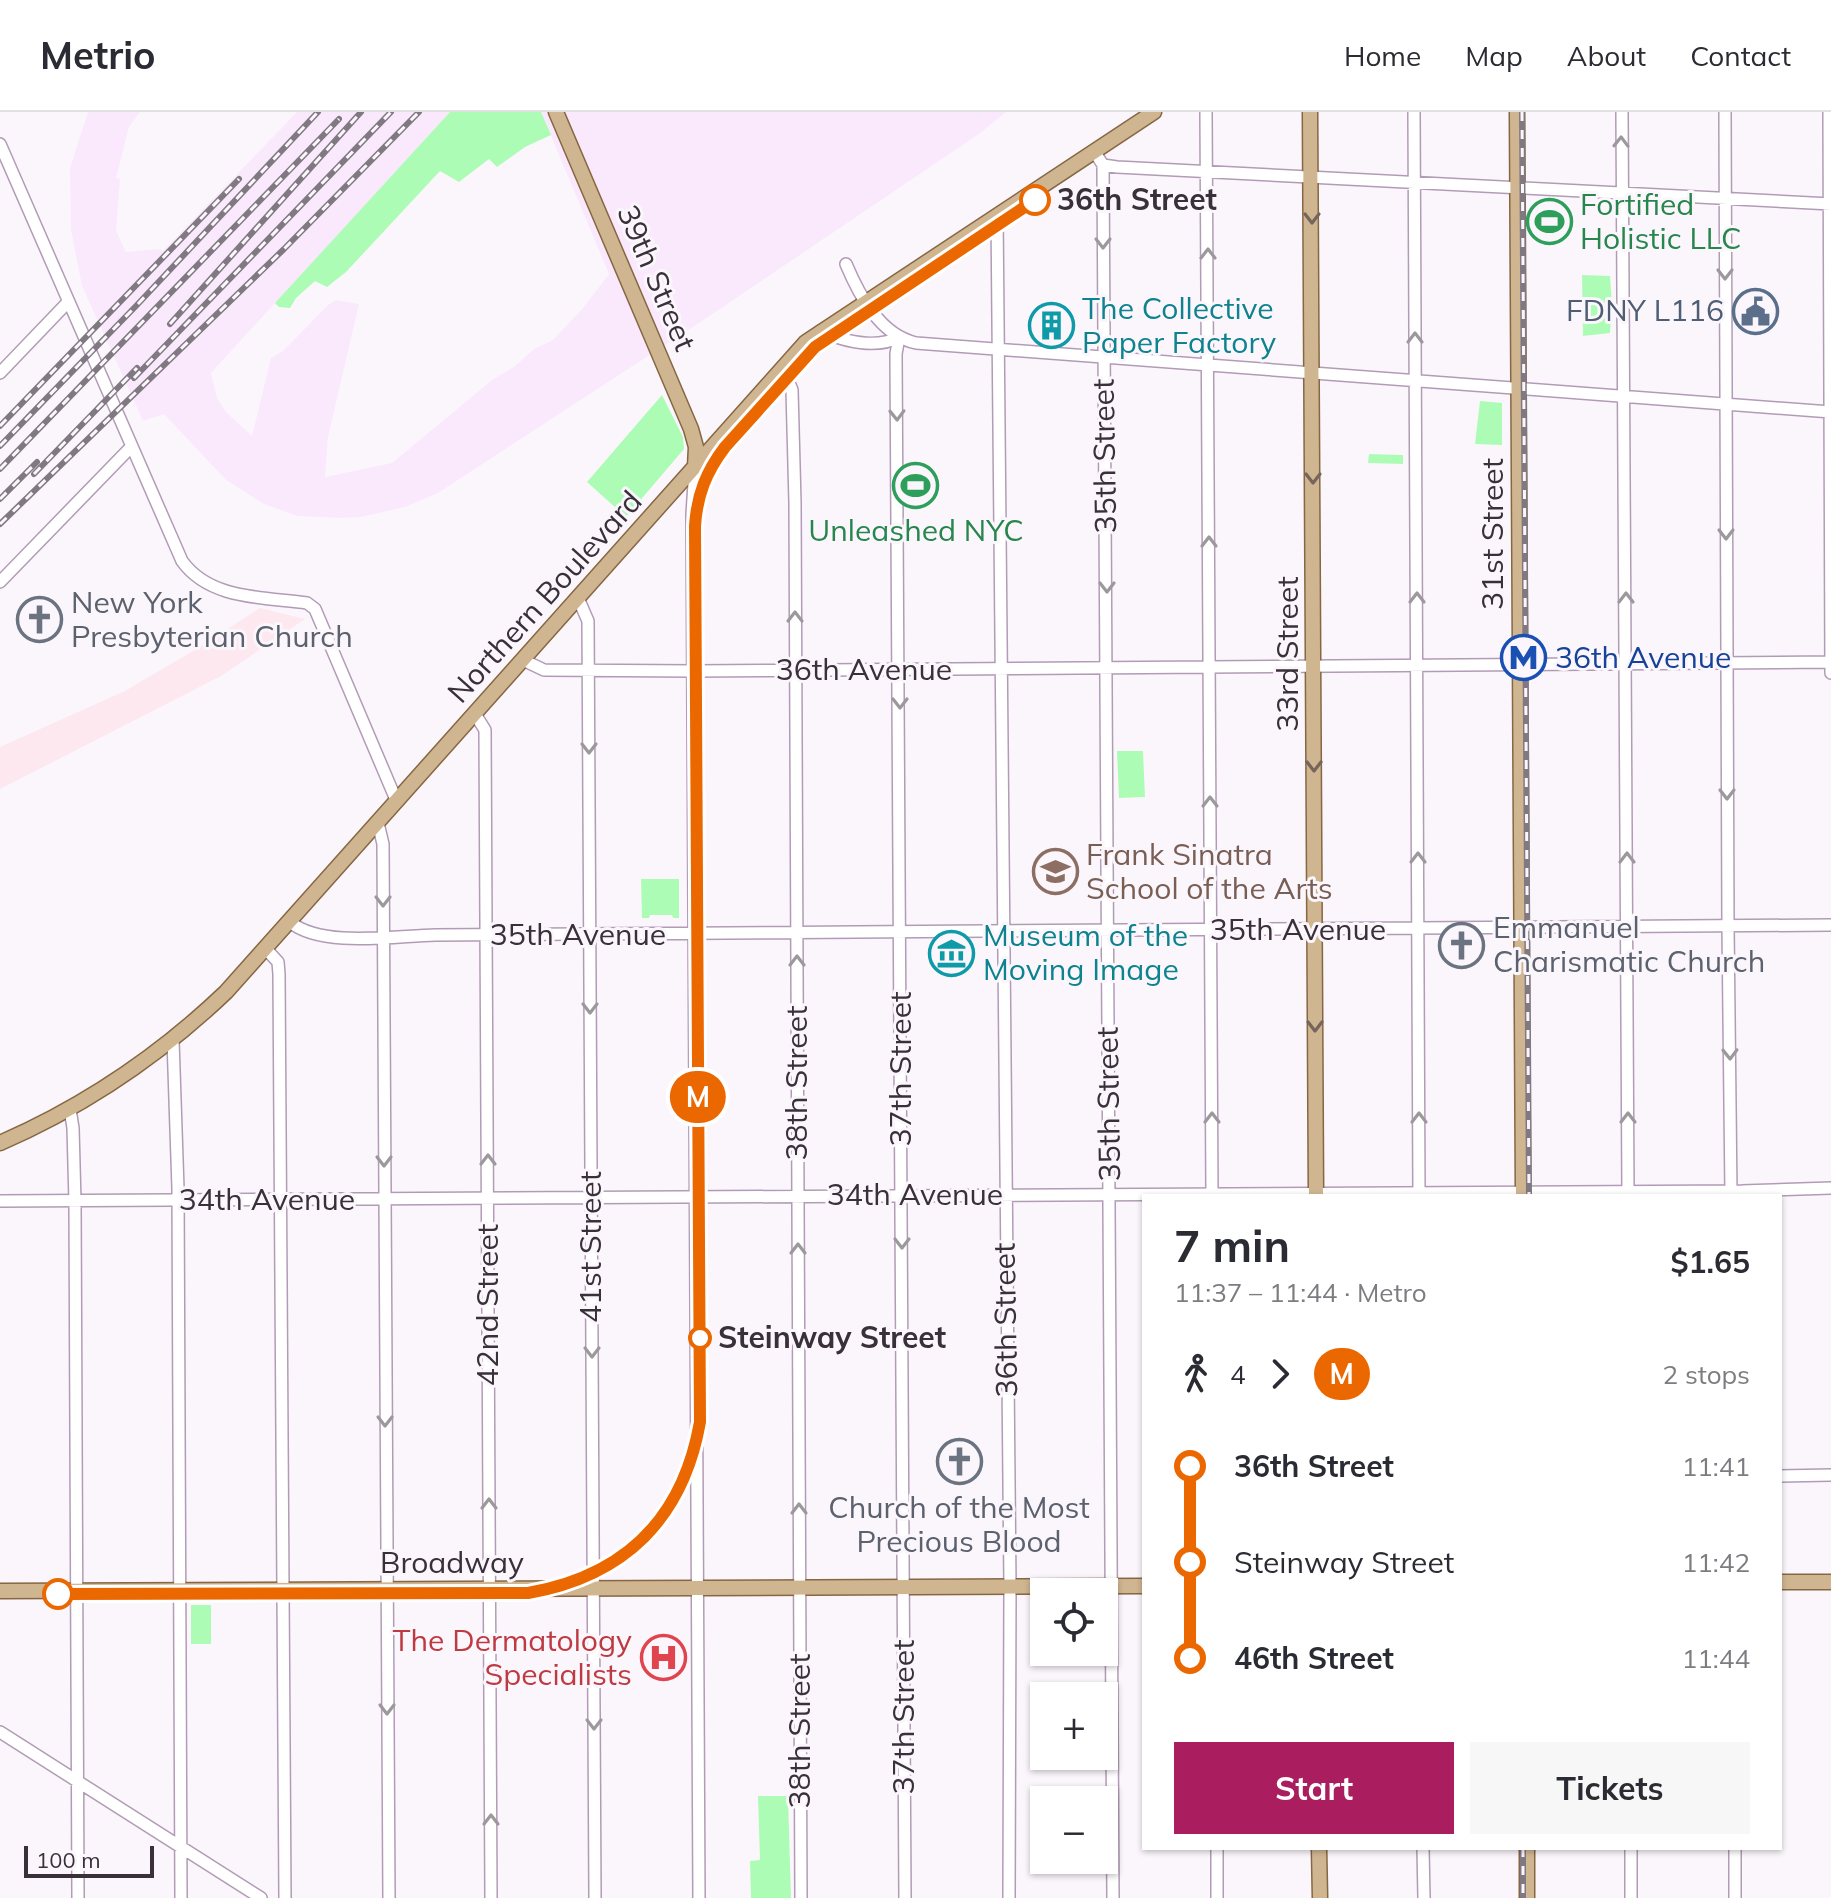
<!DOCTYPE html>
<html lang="en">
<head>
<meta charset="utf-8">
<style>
	body { margin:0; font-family:Mulish,sans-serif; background:#f7f7f7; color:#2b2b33; height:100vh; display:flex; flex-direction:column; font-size:30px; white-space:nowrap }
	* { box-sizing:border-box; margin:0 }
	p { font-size:26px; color:#7c7c81 }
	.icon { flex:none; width:44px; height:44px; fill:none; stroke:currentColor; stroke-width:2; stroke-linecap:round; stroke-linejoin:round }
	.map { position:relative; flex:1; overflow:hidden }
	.panel { position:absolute; left:1142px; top:1082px; width:640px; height:656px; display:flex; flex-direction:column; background:#fff; border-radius:0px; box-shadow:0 2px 6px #0004 }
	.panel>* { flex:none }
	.badge { padding:0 16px; border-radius:26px; font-size:28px; line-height:52px }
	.controls { position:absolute; left:1030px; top:1466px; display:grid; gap:16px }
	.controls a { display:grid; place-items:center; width:88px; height:88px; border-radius:0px; background:#fff; box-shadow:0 2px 6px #0004; font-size:40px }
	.scale { position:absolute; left:24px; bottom:20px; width:130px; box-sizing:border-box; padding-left:8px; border:4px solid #39303a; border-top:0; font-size:22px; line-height:28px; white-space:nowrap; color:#39303a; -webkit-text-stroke:6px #fbf6fc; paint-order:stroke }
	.map>.badge { position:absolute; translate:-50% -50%; box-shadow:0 0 0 4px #fff }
	.legs { display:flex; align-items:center; gap:12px; height:88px; padding:0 32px; font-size:26px }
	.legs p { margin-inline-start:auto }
	.overview { display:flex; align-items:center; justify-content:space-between; height:136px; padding:0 32px }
	h1 { font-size:44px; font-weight:700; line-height:60px }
	.action { display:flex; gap:16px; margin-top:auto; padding:16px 32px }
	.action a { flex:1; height:92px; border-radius:0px; background:#aa1d5e; color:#fff; font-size:32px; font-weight:700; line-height:92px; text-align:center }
	.action a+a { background:#f7f7f7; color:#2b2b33 }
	ul { padding:0 32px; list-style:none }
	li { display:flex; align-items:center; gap:28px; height:96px; font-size:30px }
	li i { display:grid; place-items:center; width:12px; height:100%; margin:0 10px; background:currentColor }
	li i::after { content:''; width:20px; height:20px; margin:-10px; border:6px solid; border-radius:50%; background:#fff }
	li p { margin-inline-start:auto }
	li:first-child i { background:linear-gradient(#0000 50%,currentColor 0) }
	li:last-child i { background:linear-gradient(currentColor 50%,#0000 0) }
	header { display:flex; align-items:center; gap:48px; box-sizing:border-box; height:112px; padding:0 40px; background:#fff; border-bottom:2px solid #e1e1e2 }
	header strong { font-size:38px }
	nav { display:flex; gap:44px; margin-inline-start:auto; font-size:28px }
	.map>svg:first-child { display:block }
	.industrial { fill:#fce8ee }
	.built { fill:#fae9fd }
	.green { fill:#adfcb6 }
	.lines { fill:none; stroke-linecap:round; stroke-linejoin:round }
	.minor-casing { stroke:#b29bb6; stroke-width:14 }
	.major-casing { stroke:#866743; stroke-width:17 }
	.minor { stroke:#fff; stroke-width:11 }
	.major { stroke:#d0b591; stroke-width:14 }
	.rail-casing { stroke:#817982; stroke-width:6 }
	.rail { stroke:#fbf6fc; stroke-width:3; stroke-dasharray:9; stroke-linecap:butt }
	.oneway { stroke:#9c989c }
	.oneway2 { stroke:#75655d }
	.line-1-casing { stroke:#fff; stroke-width:18 }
	.line-1 { stroke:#eb6800; stroke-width:12 }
	.stop-1-dot { fill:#fff; stroke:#eb6800; stroke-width:4 }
	.labels { text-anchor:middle; stroke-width:6; stroke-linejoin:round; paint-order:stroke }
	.stop-label { font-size:30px; font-weight:bold; fill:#39303a; stroke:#fbf6fc; text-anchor:start }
	.leisure-label { font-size:30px; fill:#27864d; stroke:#fbf6fc; text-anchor:start }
	.street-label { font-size:30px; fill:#39303a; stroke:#fbf6fc }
	.culture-label { font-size:30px; fill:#0d838f; stroke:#fbf6fc; text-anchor:start }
	.service-label { font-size:30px; fill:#4e5e75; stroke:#fbf6fc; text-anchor:end }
	.worship-label { font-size:30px; fill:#5b616d; stroke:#fbf6fc; text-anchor:start }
	.transit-label { font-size:30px; fill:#164399; stroke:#fbf6fc; text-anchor:start }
	.education-label { font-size:30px; fill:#785e54; stroke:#fbf6fc; text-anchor:start }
	.health-label { font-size:30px; fill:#be3a42; stroke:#fbf6fc; text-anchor:end }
</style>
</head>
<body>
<header>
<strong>Metrio</strong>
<nav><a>Home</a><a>Map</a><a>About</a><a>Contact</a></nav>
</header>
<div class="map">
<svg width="1831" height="1786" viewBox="0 0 1831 1786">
	<rect width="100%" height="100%" fill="#fbf6fc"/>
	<!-- industrial -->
	<path class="industrial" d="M260 496 305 507 221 564 0 677V635L125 579 200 535Z"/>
	<!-- built -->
	<path class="built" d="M88 0H140L129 15 116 66 120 67 116 119 126 140 159 137 163 139 297 0H450L211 261 217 286 226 300 252 324 271 246 283 239 328 193 336 188 359 192 328 325 325 365 392 351 492 268 514 255 534 237 553 228 583 196 609 162 541 0H1006L979 22 708 205 438 381 405 395 361 405 341 406 297 404 264 392 226 368 164 302 143 309 82 174 71 118 70 56Z"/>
	<!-- green -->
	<path class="green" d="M450 0H541L551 23 525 35 497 55 489 47 459 70 440 59 346 160 327 175 315 169 296 186 290 196 279 195 275 191Z
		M1582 163 1610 164 1612 192 1610 221 1583 224Z
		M662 283 683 325 684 337 626 405 587 370Z
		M1480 289 1502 291V333L1475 332Z
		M1369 342 1403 343V352L1368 351Z
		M1117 639H1143L1145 685 1119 686Z
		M641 767H679V806H673L672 803H650L649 806H642Z
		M191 1493H211V1532H191Z
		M758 1684H788L791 1786H751L750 1749 760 1748Z"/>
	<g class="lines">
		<defs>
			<path id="minor" d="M1206 0 1212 1084
				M1414 0 1419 1083
				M1622 0 1628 1083
				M1725 0 1728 814 1731 1083
				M1829 0 1831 561
				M0 32 182 449C210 488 264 485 307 491L315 497 397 690
				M1094 39 1103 53 1117 55 1831 92
				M1103 53 1113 1786
				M997 103 1010 1475 1009 1786
				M846 152C859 183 880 223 916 231L1831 300
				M820 219C844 229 875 238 899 225
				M899 225 896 242 905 1786
				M783 255 792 278 795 391 801 1786
				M0 261 68 190
				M695 356 692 402 699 1786
				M0 470 131 335
				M578 486 588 509 595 1786
				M523 548 544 558 694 559 1831 550
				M475 602 485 618 491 1786
				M378 711 383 732 389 1786
				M290 810C322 836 394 824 435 823L1831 813
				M266 837 278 850 279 862 285 1786
				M173 928 178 1077 181 1786
				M70 997 73 1016 75 1090 78 1786
				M0 1089 1742 1079 1831 1076
				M1780 1364 1831 1363
				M0 1620 261 1786
				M1217 1736V1786
				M1423 1736 1424 1786
				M1631 1736V1786
				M1735 1736V1786"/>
			<path id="major" d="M556 0 691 317 696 335 695 355
				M1310 0 1316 1084
				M1517 0 1523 1084
				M0 1031C85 994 159 944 226 880L806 230 1154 0
				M1780 1470H1831
				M0 1479 1144 1474
				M1319 1736 1320 1786
				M1527 1736V1786"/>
		</defs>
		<!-- minor casing -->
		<use href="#minor" class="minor-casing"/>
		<!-- major casing -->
		<use href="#major" class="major-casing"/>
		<!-- minor -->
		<use href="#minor" class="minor"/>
		<!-- major -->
		<use href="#major" class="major"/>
		<defs>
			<path id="rail" d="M1522 0 1529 1084
				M170 212 361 0
				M134 266 391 0
				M0 314 239 67
				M0 334 136 194 318 0
				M0 357 339 7
				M34 362 137 256
				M0 387 37 350
				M0 412 284 137 419 0
				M1523 1736V1786"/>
		</defs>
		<!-- rail casing -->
		<use href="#rail" class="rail-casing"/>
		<!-- rail -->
		<use href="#rail" class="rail"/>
	</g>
	<!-- one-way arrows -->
	<defs><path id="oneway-chevron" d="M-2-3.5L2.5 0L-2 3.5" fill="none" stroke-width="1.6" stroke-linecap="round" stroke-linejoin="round" transform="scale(2)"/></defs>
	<g class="oneway">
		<use href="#oneway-chevron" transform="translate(1621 30) rotate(-89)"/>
		<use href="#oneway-chevron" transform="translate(1103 131) rotate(90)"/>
		<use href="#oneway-chevron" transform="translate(1208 142) rotate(-90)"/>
		<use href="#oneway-chevron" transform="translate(1725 162) rotate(90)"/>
		<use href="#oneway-chevron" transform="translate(1415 226) rotate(-90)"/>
		<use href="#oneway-chevron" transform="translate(897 303) rotate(89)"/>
		<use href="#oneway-chevron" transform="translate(1726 422) rotate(90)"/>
		<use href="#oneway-chevron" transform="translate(1209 430) rotate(-90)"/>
		<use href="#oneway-chevron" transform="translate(1107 475) rotate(90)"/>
		<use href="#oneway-chevron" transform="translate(1417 486) rotate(-90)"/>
		<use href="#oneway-chevron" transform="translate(1626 486) rotate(-90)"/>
		<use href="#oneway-chevron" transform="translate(795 505) rotate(-90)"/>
		<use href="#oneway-chevron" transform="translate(900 591) rotate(90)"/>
		<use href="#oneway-chevron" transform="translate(589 636) rotate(90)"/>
		<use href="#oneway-chevron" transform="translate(1727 682) rotate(90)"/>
		<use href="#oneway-chevron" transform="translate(1210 690) rotate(-90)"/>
		<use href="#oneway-chevron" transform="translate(1418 746) rotate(-90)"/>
		<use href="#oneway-chevron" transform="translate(1627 746) rotate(-90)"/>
		<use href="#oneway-chevron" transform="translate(383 789) rotate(90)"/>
		<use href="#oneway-chevron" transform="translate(797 849) rotate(-90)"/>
		<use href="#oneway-chevron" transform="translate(590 896) rotate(90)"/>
		<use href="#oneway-chevron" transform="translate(1730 942) rotate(89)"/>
		<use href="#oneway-chevron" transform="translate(1212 1006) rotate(-90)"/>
		<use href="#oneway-chevron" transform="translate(1419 1006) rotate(-90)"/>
		<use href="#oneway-chevron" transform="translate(1628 1006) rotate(-90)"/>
		<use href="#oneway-chevron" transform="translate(488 1048) rotate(-90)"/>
		<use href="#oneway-chevron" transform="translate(384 1049) rotate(90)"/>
		<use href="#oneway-chevron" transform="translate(902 1131) rotate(90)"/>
		<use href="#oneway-chevron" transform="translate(798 1137) rotate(-90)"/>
		<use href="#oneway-chevron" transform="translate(592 1240) rotate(90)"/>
		<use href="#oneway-chevron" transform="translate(385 1309) rotate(90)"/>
		<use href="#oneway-chevron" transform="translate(489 1392) rotate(-90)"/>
		<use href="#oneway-chevron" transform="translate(799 1397) rotate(-90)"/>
		<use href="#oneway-chevron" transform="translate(387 1597) rotate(90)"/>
		<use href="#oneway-chevron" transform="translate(594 1612) rotate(90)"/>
		<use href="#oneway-chevron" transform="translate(491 1708) rotate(-90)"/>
	</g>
	<g class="oneway2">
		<use href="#oneway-chevron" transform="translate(1312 106) rotate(90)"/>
		<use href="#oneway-chevron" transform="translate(1313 366) rotate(90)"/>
		<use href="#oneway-chevron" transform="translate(1314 654) rotate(90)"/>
		<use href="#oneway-chevron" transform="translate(1315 914) rotate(90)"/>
	</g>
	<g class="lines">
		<defs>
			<path id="line-1" d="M58 1482 528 1481C625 1464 683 1406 700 1310L695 414C697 383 706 360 725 335L815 235 1035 88"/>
		</defs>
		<!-- line-1 casing -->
		<use href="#line-1" class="line-1-casing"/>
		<!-- line-1 -->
		<use href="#line-1" class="line-1"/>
	</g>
	<!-- icons -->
	<defs>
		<symbol id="stadium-ring" viewBox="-11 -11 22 22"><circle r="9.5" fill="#fbf6fc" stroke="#2e9e5b" stroke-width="1.5"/><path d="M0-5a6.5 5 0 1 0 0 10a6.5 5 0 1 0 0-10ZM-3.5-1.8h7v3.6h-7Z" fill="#2e9e5b"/></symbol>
		<symbol id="civic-ring" viewBox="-11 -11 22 22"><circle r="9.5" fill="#fbf6fc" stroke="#5c6f8a" stroke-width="1.5"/><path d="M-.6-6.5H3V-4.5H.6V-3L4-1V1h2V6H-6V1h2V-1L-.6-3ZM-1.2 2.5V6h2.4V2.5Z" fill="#5c6f8a"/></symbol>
		<symbol id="building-ring" viewBox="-11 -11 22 22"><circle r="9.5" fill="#fbf6fc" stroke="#0f9aa8" stroke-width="1.5"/><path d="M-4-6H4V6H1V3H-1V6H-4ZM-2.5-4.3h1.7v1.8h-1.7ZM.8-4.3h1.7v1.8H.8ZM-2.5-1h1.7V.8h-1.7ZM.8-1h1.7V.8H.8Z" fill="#0f9aa8"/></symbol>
		<symbol id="church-ring" viewBox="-11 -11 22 22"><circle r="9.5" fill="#fbf6fc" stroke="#6b7280" stroke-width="1.5"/><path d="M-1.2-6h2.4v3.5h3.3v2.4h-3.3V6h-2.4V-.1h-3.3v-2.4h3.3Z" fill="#6b7280"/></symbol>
		<symbol id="metro-ring" viewBox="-11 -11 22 22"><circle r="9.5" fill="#fbf6fc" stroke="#1a4fb4" stroke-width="1.5"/><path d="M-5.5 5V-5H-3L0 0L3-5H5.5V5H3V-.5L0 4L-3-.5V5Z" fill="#1a4fb4"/></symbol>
		<symbol id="school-ring" viewBox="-11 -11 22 22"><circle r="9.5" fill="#fbf6fc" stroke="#8d6e63" stroke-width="1.5"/><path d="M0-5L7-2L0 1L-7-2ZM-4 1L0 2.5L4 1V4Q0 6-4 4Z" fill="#8d6e63"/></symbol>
		<symbol id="museum-ring" viewBox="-11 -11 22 22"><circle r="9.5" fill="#fbf6fc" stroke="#0f9aa8" stroke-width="1.5"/><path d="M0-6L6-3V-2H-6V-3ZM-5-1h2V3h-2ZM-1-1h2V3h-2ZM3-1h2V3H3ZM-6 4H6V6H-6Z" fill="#0f9aa8"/></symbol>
		<symbol id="hospital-ring" viewBox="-11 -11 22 22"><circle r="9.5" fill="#fbf6fc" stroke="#e0444e" stroke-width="1.5"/><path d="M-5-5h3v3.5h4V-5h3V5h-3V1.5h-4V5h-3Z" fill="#e0444e"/></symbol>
	</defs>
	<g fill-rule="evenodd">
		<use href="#stadium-ring" x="1524" y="84" width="51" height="51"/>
		<use href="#civic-ring" x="1730" y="174" width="51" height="51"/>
		<use href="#building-ring" x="1026" y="188" width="51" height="51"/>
		<use href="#stadium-ring" x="890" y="348" width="51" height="51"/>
		<use href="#church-ring" x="14" y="482" width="51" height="51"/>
		<use href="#metro-ring" x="1498" y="520" width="51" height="51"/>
		<use href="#school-ring" x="1030" y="734" width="51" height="51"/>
		<use href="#church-ring" x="1436" y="808" width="51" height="51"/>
		<use href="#museum-ring" x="926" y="816" width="51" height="51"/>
		<use href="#church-ring" x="934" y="1324" width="51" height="51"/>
		<use href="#hospital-ring" x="638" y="1520" width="51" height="51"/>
	</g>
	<!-- markers -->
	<g class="stop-1-dot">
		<circle cx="1035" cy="88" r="14"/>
		<circle cx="700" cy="1226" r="10"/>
		<circle cx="58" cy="1482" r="14"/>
	</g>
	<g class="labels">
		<!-- stop labels -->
		<g class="stop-label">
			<text x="1057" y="98">36th Street</text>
			<text x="718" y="1236">Steinway Street</text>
		</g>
		<!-- leisure labels -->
		<g class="leisure-label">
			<text x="1580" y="103">Fortified<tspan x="1580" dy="34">Holistic LLC</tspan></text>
			<text x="916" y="429" text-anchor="middle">Unleashed NYC</text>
		</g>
		<!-- street labels -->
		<g class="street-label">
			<text transform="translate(656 166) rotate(67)" y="10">39th Street</text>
			<text transform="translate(1105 344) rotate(-91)" y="10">35th Street</text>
			<text transform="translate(1493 422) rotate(-90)" y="10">31st Street</text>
			<text transform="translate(545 485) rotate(-48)" y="10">Northern Boulevard</text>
			<text transform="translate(1288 542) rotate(-90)" y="10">33rd Street</text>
			<text x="864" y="568">36th Avenue</text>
			<text x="1298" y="828">35th Avenue</text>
			<text x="578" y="833">35th Avenue</text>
			<text transform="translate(901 957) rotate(-90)" y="10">37th Street</text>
			<text transform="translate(797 971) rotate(-90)" y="10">38th Street</text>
			<text transform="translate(1109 992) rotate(-91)" y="10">35th Street</text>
			<text x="915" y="1093">34th Avenue</text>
			<text x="267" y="1098">34th Avenue</text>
			<text transform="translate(591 1135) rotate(-90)" y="10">41st Street</text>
			<text transform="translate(488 1193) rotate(-90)" y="10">42nd Street</text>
			<text transform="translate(1006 1208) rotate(-91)" y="10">36th Street</text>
			<text x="452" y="1461">Broadway</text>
			<text transform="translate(904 1605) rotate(-90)" y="10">37th Street</text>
			<text transform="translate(800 1619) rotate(-90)" y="10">38th Street</text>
		</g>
		<!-- culture labels -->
		<g class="culture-label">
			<text x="1082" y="207">The Collective<tspan x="1082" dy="34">Paper Factory</tspan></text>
			<text x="983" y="834">Museum of the<tspan x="983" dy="34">Moving Image</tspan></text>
		</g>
		<!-- service labels -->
		<g class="service-label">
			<text x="1724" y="209">FDNY L116</text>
		</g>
		<!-- worship labels -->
		<g class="worship-label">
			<text x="71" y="501">New York<tspan x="71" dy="34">Presbyterian Church</tspan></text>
			<text x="1493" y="826">Emmanuel<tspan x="1493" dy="34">Charismatic Church</tspan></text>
			<text x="959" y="1406" text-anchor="middle">Church of the Most<tspan x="959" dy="34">Precious Blood</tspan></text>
		</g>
		<!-- transit labels -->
		<g class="transit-label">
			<text x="1555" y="556">36th Avenue</text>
		</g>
		<!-- education labels -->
		<g class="education-label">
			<text x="1086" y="753">Frank Sinatra<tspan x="1086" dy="34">School of the Arts</tspan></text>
		</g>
		<!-- health labels -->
		<g class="health-label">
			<text x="632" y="1539">The Dermatology<tspan x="632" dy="34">Specialists</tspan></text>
		</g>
	</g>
</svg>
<div class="controls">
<a><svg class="icon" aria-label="locate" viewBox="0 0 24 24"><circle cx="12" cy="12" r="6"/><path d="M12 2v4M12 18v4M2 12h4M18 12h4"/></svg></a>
<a>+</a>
<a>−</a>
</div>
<div class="scale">100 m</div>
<b class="badge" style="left:698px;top:985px;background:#eb6800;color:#fff">M</b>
<section class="panel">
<div class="overview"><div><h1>7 min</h1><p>11:37 – 11:44 · Metro</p></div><b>$1.65</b></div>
<div class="legs"><svg class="icon" aria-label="walk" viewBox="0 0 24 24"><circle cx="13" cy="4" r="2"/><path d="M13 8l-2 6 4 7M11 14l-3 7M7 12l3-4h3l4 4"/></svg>4<svg class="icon" aria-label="forward" viewBox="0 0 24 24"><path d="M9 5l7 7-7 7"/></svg><b class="badge" style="background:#eb6800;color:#fff">M</b><p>2 stops</p></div>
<ul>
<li><i style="color:#eb6800"></i><b>36th Street</b><p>11:41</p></li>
<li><i style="color:#eb6800"></i><span>Steinway Street</span><p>11:42</p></li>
<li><i style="color:#eb6800"></i><b>46th Street</b><p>11:44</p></li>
</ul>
<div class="action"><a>Start</a><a>Tickets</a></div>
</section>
</div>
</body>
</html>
